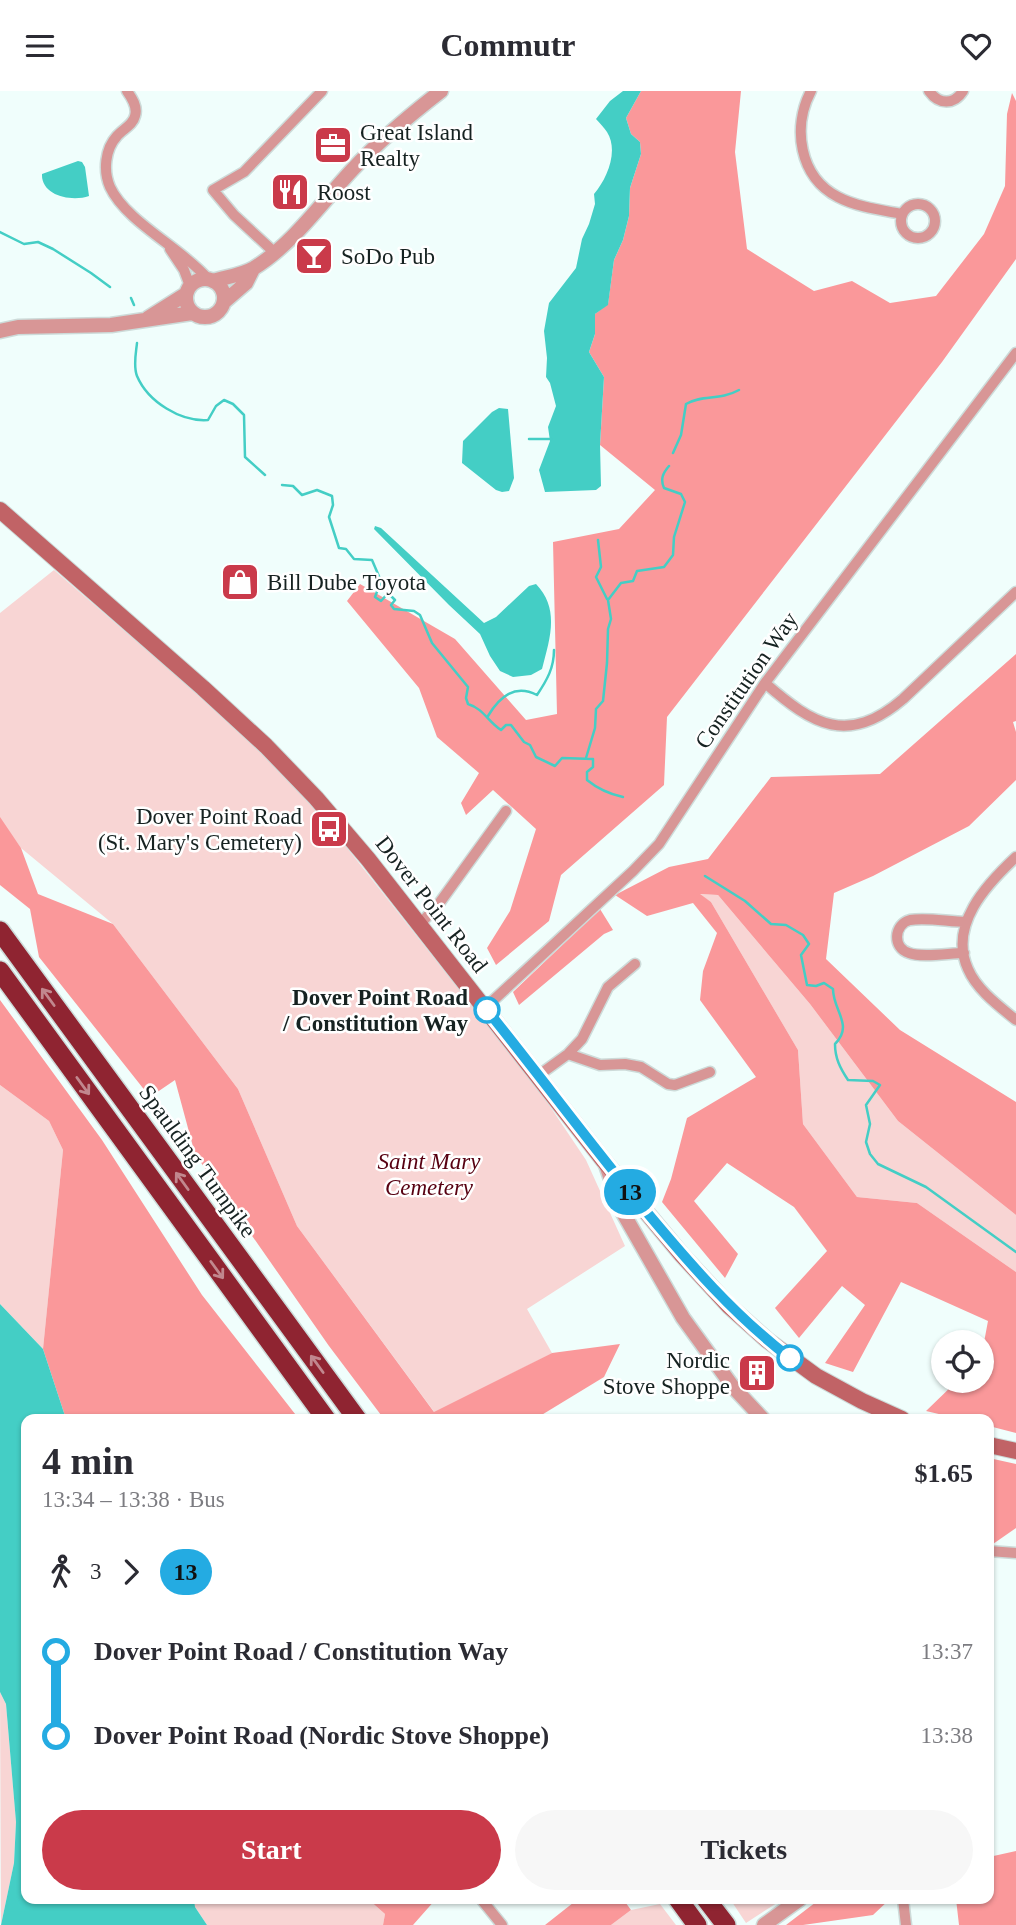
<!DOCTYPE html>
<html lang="en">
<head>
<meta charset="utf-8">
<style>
	body { margin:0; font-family:"Times New Roman",serif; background:#f7f7f7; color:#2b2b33; height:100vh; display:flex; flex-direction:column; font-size:26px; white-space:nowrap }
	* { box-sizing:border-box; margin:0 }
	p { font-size:23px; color:#7c7c81 }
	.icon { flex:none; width:38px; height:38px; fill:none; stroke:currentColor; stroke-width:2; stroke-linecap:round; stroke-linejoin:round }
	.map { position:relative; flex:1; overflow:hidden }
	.side { position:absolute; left:21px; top:1323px; width:973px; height:490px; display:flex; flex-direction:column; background:#fff; border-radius:14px; box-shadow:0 2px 5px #0004 }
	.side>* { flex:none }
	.badge { padding:0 14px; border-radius:23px; font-size:24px; line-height:46px }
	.buttons { position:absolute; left:931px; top:1239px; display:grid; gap:14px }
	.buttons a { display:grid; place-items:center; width:63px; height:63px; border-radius:50%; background:#fff; box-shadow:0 2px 5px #0004; font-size:35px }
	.map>.badge { position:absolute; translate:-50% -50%; box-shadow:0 0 0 4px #fff }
	.legs { display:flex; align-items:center; gap:10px; height:77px; padding:0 21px; font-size:23px }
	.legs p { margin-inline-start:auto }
	.headline { display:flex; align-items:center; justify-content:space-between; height:119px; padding:0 21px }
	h1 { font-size:38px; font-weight:700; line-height:52px }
	.primary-button { display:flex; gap:14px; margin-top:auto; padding:14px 21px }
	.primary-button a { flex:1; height:80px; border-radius:42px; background:#ca3a4a; color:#fff; font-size:28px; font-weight:700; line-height:80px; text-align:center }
	.primary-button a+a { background:#f7f7f7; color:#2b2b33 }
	ul { padding:0 21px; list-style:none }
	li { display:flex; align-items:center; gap:24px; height:84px; font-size:26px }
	li i { display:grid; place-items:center; width:10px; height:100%; margin:0 9px; background:currentColor }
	li i::after { content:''; width:18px; height:18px; margin:-9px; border:5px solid; border-radius:50%; background:#fff }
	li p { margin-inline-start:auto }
	li:first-child i { background:linear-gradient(#0000 50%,currentColor 0) }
	li:last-child i { background:linear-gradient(currentColor 50%,#0000 0) }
	header { display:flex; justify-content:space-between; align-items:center; height:91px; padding:0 21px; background:#fff; font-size:32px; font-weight:700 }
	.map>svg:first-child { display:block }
	.green { fill:#f8d5d4 }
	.forest { fill:#fa989a }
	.water { fill:#44cec5 }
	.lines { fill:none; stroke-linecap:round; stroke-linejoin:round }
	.stream { stroke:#44cec5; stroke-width:2.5 }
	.minor-casing { stroke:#cddbd9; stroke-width:13 }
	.tertiary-casing { stroke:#cddbd9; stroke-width:17 }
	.secondary-casing { stroke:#cddbd9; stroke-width:18 }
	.motorway-casing { stroke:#cddbd9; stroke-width:22 }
	.minor { stroke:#d89696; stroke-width:10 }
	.tertiary { stroke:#d89696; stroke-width:14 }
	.secondary { stroke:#c16366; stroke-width:16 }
	.motorway { stroke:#8f2431; stroke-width:19 }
	.oneway { stroke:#c1878e }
	.line-1-casing { stroke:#fff; stroke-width:16 }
	.line-1 { stroke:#24abe2; stroke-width:10 }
	.stop-1-dot { fill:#fff; stroke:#24abe2; stroke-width:3.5 }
	.labels { text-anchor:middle; stroke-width:5; stroke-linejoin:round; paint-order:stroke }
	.poi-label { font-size:23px; fill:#162221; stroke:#fff; text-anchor:start }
	.street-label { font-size:23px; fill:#162221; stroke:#fff }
	.stop-label { font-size:23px; font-weight:bold; fill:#162221; stroke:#fff; text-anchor:end }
	.park-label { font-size:23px; font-style:italic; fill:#570011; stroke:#fff }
</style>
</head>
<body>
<header><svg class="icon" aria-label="menu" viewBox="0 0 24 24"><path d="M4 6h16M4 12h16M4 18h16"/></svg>Commutr<svg class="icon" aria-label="heart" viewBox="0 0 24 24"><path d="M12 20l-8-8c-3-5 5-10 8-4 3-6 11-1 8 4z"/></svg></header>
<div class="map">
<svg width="1016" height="1834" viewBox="0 0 1016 1834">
	<rect width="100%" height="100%" fill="#f0fefc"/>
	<!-- green -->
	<path class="green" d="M54 479 237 637 321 724 541 1002 586 1069 625 1155 527 1218 552 1262 435 1322 297 1135 238 998 113 833 21 757 0 728V522Z
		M698 803 718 804 810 913 898 1030 1016 1124V1181L917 1112 857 1106 803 1033 798 959 711 811Z
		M0 994 49 1030 63 1059 43 1258 0 1213Z
		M0 1601 6 1613 16 1731 14 1772 1 1834Z
		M194 1808H368L385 1823 383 1834H207L195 1816Z
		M730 1808H783L746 1832Z
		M660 1813 676 1834H611L631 1819Z"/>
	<!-- forest -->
	<path class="forest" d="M641 0H741L735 61 747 158 814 200 852 190 890 212 936 205 984 143 1005 95 1007 23 1012 2 1016 10V168L942 271 667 626 664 694 561 784 549 830 496 874 487 857 510 820 536 738 493 699 466 724 461 712 479 682 437 646 419 597 347 510 360 493 455 548 526 629 557 623 553 451 619 438 655 399 600 354 604 286 589 261 595 243V223L608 213 614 169 623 149 629 125 630 97 641 63 640 51 631 43 626 27Z
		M1016 563V630L1013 631 1016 641V689L969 735 873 785 834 802 826 868 900 939 1016 1011V1124L898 1030 810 913 718 804 700 803 711 811 798 959 803 1033 857 1106 917 1112 1016 1181V1342L989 1335V1328H960L926 1320 957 1290H982V1262L988 1230 901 1191 853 1281 825 1272 865 1214 842 1195 799 1247 775 1217 827 1160 794 1116 727 1072 694 1110 738 1163 725 1187 662 1111 671 1088 687 1027 756 986 700 909 703 880 717 842 693 812 647 825 615 804 669 776 708 768 771 686 880 683Z
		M0 726 21 757 38 803 113 833 238 998 297 1135 434 1321 552 1262 620 1253 604 1286 535 1328H384L329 1255 195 1063 175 989 150 1006 39 866 30 818 0 794Z
		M600 818 613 839 604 843 519 914 513 901Z
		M0 909 102 1049 202 1204 299 1328H66L43 1258 63 1059 49 1030 0 994Z
		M989 1367 1016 1373V1437L993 1453 989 1451Z
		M1016 1760V1834H959L956 1808H989V1766Z
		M368 1808H436L413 1834H383L385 1823Z
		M578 1808H623L631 1819 611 1834H545Z
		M820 1808H890L873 1824 803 1834H786Z"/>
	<!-- water -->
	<path class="water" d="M623 0H641L626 27 631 43 640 51 641 63 630 97 629 125 623 149 614 169 608 214 595 223V243L589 261 604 286 600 354 601 395 596 399 545 401 539 379 550 350 548 336 556 315 550 292 546 286 547 267 544 240 549 212 576 177 582 148 589 133 595 113 594 103C607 88 619 60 607 41 604 37 600 32 596 28L610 10Z
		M78 70 82 71 85 76 89 105C72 111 41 105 42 83Z
		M499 317 508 318 514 387 509 400 502 401 496 399 462 372 463 350 492 321Z
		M375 435 381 437 484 532 496 526 529 495 536 493C560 518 550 547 542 578L531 584 513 586 500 580 490 565 480 543 449 514 374 438Z
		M0 1213 43 1258 66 1328H26V1808H194L195 1816 207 1834H1L14 1772 16 1731 6 1613 0 1601Z"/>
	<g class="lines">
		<!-- stream -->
		<path class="stream" d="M0 141 24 153 38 151 53 158 91 182 110 196
			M131 207 134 214
			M137 252C136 262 133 275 137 285 148 311 181 331 208 329L216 315 224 309 233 313 244 324 245 366 265 384
			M529 348H551
			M673 362 681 344 686 313C703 303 719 310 739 299
			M282 394 293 395 302 404 317 399 332 405 333 414 329 426 339 457 346 458 354 468 372 469 381 490 375 506 381 510 388 502 395 509 391 514 394 518 414 520 420 524 432 552 468 596 466 607 468 613C484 618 488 631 501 639L506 634H511L524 651 530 654 536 666 555 675 562 667 593 668V676L587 681V689C598 698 609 703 623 706
			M598 449 601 476 596 486 607 508
			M488 625C500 605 515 593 537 604 547 589 554 577 554 559
			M586 667 595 637 596 618 603 610 607 572 608 538 611 528 608 509 621 492 633 490 637 480 664 476 673 464 674 446 685 411 681 403 664 397C660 388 663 382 669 375
			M705 785 745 810 771 833 786 834 803 844 809 853 801 864 807 894 816 895 824 892 833 898C833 920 854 934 835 953 835 967 840 977 848 989L873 990 880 994 866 1014 870 1033 866 1051 870 1063 878 1073 926 1096 1016 1161"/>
		<defs>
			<path id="minor" d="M127 0C132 7 138 16 135 25 133 34 123 38 117 45 105 58 103 80 110 96 126 131 183 158 208 188
				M811 0C792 36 799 86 838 106 857 116 881 119 902 123
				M929 0C939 14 954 14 963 0
				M901 130a17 17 0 1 1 34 0a17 17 0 1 1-34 0Z
				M170 158 184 179 190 195
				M274 161 234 124 213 99 244 81 322 0
				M765 592C813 634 848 655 903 608L1016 501
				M1016 766C987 793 948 834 968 878 977 899 999 915 1016 929
				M419 834 438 814 506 720
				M964 862C950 862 922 867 909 862 892 857 894 833 910 829 927 826 949 831 966 831
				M485 917 633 780 659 753 765 592 1016 262
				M568 963 600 974 625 973 641 976 668 993 675 994 710 981
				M539 984 568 963 582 948 608 896 635 873
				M989 1460 1016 1462
				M481 1808 502 1834
				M903 1808 906 1834"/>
			<path id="tertiary" d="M186 207a19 19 0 1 1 38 0a19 19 0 1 1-38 0Z
				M213 190C226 186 242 184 254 177 293 153 322 111 353 78 379 50 410 24 441 0
				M224 211 246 192 253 178
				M148 227 186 203
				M0 240 18 236 111 234 192 222
				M606 1074 622 1120 683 1227 733 1296 763 1328
				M764 1834 800 1808"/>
			<path id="secondary" d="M0 419 203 597 266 655 316 707 368 768 604 1070 681 1163 729 1215 767 1249 816 1285 862 1310 902 1328
				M989 1354 1016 1360"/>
			<path id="motorway" d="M0 840 357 1328
				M0 880 326 1328
				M678 1808 697 1834
				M706 1808 726 1834"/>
		</defs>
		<!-- minor casing -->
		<use href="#minor" class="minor-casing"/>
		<!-- tertiary casing -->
		<use href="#tertiary" class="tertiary-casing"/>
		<!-- secondary casing -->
		<use href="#secondary" class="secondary-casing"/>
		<!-- motorway casing -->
		<use href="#motorway" class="motorway-casing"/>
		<!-- minor -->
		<use href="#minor" class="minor"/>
		<!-- tertiary -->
		<use href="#tertiary" class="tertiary"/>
		<!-- secondary -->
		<use href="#secondary" class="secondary"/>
		<!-- motorway -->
		<use href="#motorway" class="motorway"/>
	</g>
	<!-- one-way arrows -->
	<defs><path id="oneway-shaft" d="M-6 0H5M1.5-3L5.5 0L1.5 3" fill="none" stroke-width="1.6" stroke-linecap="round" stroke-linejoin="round" transform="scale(1.75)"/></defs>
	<g class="oneway">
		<use href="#oneway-shaft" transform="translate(48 906) rotate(-126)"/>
		<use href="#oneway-shaft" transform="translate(83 995) rotate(54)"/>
		<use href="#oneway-shaft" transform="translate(182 1090) rotate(-126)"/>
		<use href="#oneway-shaft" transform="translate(217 1179) rotate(54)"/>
		<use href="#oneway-shaft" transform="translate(317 1273) rotate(-126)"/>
	</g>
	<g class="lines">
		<defs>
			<path id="line-1" d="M487 919C541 986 591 1054 645 1119 690 1173 734 1224 790 1267"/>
		</defs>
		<!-- line-1 casing -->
		<use href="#line-1" class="line-1-casing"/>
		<!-- line-1 -->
		<use href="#line-1" class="line-1"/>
	</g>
	<!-- icons -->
	<defs>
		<symbol id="office-square" viewBox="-11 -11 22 22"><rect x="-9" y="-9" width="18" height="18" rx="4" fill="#ca3a4a" stroke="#fff"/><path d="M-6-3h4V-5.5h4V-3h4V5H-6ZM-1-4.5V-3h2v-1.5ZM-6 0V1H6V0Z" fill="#fff"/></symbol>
		<symbol id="restaurant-square" viewBox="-11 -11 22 22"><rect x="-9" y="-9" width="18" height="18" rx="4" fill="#ca3a4a" stroke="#fff"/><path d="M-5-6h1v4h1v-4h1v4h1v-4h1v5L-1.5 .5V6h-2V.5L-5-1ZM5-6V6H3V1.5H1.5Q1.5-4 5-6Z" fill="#fff"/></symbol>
		<symbol id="bar-square" viewBox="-11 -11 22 22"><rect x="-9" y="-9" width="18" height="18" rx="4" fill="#ca3a4a" stroke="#fff"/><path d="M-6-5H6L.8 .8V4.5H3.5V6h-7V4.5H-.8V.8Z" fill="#fff"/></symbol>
		<symbol id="shop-square" viewBox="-11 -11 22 22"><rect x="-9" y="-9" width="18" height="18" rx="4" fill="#ca3a4a" stroke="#fff"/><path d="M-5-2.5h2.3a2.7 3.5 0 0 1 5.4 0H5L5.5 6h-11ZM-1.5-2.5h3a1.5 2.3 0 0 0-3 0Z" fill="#fff"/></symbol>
		<symbol id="bus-square" viewBox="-11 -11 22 22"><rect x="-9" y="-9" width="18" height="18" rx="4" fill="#ca3a4a" stroke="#fff"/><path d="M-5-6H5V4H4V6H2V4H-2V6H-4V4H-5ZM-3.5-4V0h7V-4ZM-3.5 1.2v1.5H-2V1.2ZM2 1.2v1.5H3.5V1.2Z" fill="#fff"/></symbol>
		<symbol id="building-square" viewBox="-11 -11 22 22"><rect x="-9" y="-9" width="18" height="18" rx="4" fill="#ca3a4a" stroke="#fff"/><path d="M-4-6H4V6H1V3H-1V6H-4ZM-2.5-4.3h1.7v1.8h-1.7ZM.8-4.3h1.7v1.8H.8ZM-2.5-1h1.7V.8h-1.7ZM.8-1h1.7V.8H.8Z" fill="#fff"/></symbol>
	</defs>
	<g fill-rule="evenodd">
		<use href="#office-square" x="311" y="32" width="44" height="44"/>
		<use href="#restaurant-square" x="268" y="79" width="44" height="44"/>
		<use href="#bar-square" x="292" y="143" width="44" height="44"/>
		<use href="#shop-square" x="218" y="469" width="44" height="44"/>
		<use href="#bus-square" x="307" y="716" width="44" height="44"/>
		<use href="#building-square" x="735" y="1260" width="44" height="44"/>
	</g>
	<!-- markers -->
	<g class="stop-1-dot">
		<circle cx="487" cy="919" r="12"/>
		<circle cx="790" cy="1267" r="12"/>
	</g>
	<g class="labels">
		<!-- poi labels -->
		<g class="poi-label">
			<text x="360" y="49">Great Island<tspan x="360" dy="26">Realty</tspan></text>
			<text x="317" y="109">Roost</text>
			<text x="341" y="173">SoDo Pub</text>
			<text x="267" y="499">Bill Dube Toyota</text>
			<text x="302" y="733" text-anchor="end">Dover Point Road<tspan x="302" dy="26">(St. Mary's Cemetery)</tspan></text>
			<text x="730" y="1277" text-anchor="end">Nordic<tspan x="730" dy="26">Stove Shoppe</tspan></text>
		</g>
		<!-- street labels -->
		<g class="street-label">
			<text transform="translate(746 589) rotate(-55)" y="8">Constitution Way</text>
			<text transform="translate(432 813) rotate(52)" y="8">Dover Point Road</text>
			<text transform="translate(198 1070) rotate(54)" y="8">Spaulding Turnpike</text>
		</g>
		<!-- stop labels -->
		<g class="stop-label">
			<text x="468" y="914">Dover Point Road<tspan x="468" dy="26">/ Constitution Way</tspan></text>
		</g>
		<!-- park labels -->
		<g class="park-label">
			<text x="429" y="1078">Saint Mary<tspan x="429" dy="26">Cemetery</tspan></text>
		</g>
	</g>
</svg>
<div class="buttons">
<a><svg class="icon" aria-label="locate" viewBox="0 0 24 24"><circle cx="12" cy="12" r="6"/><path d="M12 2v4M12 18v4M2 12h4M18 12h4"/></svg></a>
</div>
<b class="badge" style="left:630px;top:1101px;background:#24abe2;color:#111">13</b>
<section class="side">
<div class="headline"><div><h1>4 min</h1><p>13:34 – 13:38 · Bus</p></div><b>$1.65</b></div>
<div class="legs"><svg class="icon" aria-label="walk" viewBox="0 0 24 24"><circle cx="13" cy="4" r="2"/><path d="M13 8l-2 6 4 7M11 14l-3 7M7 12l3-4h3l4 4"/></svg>3<svg class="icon" aria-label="forward" viewBox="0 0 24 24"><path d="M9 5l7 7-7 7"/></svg><b class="badge" style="background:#24abe2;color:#111">13</b></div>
<ul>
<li><i style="color:#24abe2"></i><b>Dover Point Road / Constitution Way</b><p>13:37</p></li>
<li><i style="color:#24abe2"></i><b>Dover Point Road (Nordic Stove Shoppe)</b><p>13:38</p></li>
</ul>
<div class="primary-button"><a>Start</a><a>Tickets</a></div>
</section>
</div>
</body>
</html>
